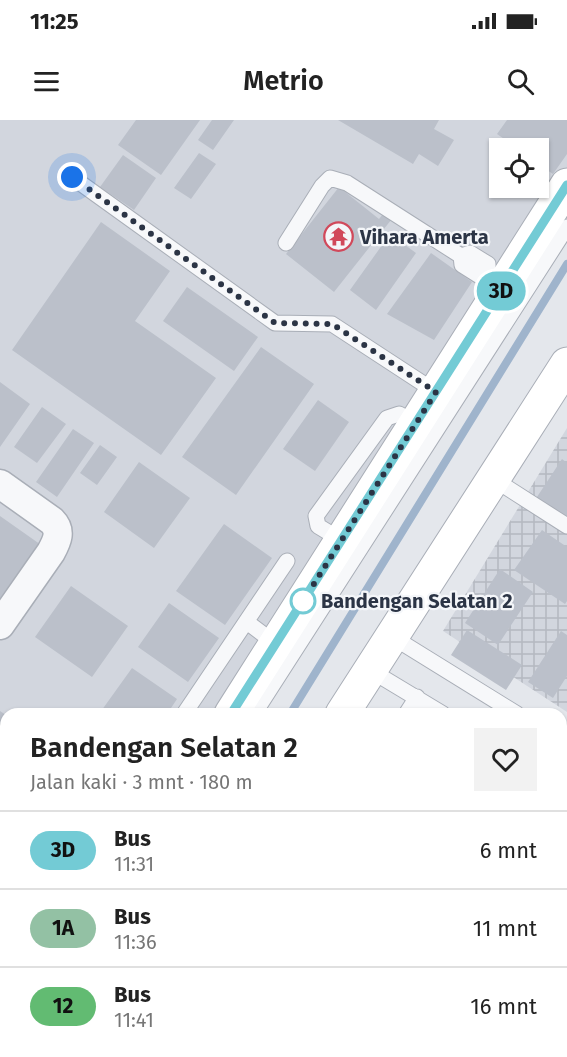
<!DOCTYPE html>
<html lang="id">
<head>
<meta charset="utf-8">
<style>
	body { margin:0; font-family:"Fira Sans",sans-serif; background:#f2f2f2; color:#222; height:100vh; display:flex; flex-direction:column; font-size:22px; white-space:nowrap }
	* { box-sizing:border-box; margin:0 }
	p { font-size:20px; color:#767676 }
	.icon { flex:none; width:33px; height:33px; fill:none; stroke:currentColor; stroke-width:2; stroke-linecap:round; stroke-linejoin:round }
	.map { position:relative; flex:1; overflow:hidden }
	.sheet { position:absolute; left:0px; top:588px; width:567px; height:350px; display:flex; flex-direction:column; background:#fff; border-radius:18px 18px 0 0; box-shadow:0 2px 4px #0004 }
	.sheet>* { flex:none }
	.badge { padding:0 12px; border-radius:20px; font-size:21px; line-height:39px }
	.buttons { position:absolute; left:489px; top:18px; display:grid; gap:12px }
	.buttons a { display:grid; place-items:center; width:60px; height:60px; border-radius:0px; background:#fff; box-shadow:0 2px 4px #0004; font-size:30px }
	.you { position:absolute; width:30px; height:30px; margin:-15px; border:4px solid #fff; border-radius:50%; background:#1a73e8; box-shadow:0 0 0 9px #1a73e833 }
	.map>.badge { position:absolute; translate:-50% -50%; box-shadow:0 0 0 3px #fff }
	.round { display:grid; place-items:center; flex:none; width:63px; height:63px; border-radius:0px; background:#f2f2f2 }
	.head { display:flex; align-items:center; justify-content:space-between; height:102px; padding:0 30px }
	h1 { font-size:28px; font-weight:600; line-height:45px }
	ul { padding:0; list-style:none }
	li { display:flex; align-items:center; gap:18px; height:78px; padding:0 30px; border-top:2px solid #e0e0e0 }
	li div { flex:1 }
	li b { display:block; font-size:22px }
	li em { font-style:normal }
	li .badge { min-width:66px; font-weight:700; text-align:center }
	.status { display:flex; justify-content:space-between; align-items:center; height:42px; padding:0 30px; background:#fff; direction:ltr }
	.status svg { height:16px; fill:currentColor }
	header { display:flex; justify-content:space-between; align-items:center; height:78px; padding:0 30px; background:#fff; font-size:27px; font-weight:600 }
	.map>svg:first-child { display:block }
	.built { fill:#d2d6de; fill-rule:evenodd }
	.industrial { fill:url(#industrial-grid) }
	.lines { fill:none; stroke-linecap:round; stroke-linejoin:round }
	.stream { stroke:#9fb4cc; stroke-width:8 }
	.building { fill:#bbc0ca }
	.lane-casing { stroke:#a9aeb7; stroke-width:17 }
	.street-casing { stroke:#a9aeb7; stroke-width:31 }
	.secondary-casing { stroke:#a9aeb7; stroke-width:35 }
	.lane { stroke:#f7f8fa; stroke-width:15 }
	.street { stroke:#f7f8fa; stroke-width:28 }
	.secondary { stroke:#fff; stroke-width:33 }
	.line-casing { stroke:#fff; stroke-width:14 }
	.line { stroke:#73cbd5; stroke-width:9 }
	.walk { stroke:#2b3445; stroke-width:6; stroke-dasharray:0 10.8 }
	.stop-dot { fill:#fff; stroke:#73cbd5; stroke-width:3 }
	.labels { text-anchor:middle; stroke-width:4.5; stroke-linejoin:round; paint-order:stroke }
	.poi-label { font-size:20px; font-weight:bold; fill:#2b3445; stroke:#f4f6f9; text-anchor:start }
	.stop-label { font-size:20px; font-weight:bold; fill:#2b3445; stroke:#f4f6f9; text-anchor:start }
</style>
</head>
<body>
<div class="status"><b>11:25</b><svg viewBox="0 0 49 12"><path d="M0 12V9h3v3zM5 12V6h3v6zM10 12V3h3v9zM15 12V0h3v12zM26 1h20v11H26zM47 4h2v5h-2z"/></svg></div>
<header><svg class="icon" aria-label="menu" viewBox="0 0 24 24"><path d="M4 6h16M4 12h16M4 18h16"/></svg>Metrio<svg class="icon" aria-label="search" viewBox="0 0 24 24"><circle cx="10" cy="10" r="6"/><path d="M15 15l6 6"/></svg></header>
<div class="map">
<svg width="567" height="937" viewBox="0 0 567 937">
	<defs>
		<pattern id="industrial-grid" width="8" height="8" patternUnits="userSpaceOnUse" patternTransform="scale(1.5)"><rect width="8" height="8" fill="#d2d6de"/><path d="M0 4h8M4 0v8" fill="none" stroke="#b4b8c0"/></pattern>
	</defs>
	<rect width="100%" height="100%" fill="#e4e7ec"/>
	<!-- built -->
	<path class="built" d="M0 0H567V49L218 594H6V926L0 935ZM500 28H538V68H500Z"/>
	<!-- industrial -->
	<path class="industrial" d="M567 308V592L443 511Z"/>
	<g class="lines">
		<!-- stream -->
		<path class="stream" d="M290 594 567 144
			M70 937 74 932"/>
	</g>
	<!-- building -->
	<path class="building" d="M136 0H200L161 55 118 25Z
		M212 0H234L213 30 198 20Z
		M338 0H439L434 9 454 20 438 46 419 34 413 44Z
		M507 0H567V34L553 54 538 44V28H517L497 14Z
		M199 33 216 44 191 79 174 68Z
		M123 35 156 58 134 90 100 67Z
		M538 58 546 64 534 78 521 68H538Z
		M339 67 379 99 387 89 395 95 334 172 286 134Z
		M101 102 170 151 135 201 216 258 161 335 12 230Z
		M390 114 416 133 376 190 350 170Z
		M431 133 472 162 434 220 387 194Z
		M187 167 258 217 234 251 163 201Z
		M261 227 314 264 236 375 182 337Z
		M0 262 30 284 0 327Z
		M318 280 349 302 315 351 283 329Z
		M42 287 66 304 37 343 14 327Z
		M73 309 94 323 57 377 36 362Z
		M100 325 117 337 97 365 80 353Z
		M562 339 567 343V401L535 380Z
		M139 342 190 378 154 428 104 392Z
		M0 396 44 427 0 484Z
		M224 404 272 438 225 505 176 471Z
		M542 410 567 427V481L565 484 514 450Z
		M500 449 533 472 498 525 465 503Z
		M71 466 128 506 92 557 35 517Z
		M169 483 219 518 188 562 138 527Z
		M467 510 522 545 506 570 451 535Z
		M561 511 567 515V556L553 578 528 562Z
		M132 548 177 579 167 594H99Z
		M0 591 6 595V687L0 695Z
		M561 677 567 681V828L561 824Z
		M6 752V841L0 837V760Z
		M561 884 567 888V937H439L430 932H561Z"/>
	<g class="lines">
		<defs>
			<path id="lane" d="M72 57 275 203 332 204 436 272
				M286 123 322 66 330 58 347 63 461 136
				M488 152 481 157 462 145 461 136 470 133 488 144V152L506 163
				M492 358 567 406
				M341 420 318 406 316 396 387 298 399 294 416 303
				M247 502 276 524
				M391 516 517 594
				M370 550 443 594
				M184 594 287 441
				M254 594 567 107
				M406 594 417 577
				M561 622 567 626
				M561 671 567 674
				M0 845 6 848
				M561 858 567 862
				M230 932 239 937
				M392 932 401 937
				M194 937 198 932"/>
			<path id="street" d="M0 364 52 401C62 411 57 421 51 432L0 505
				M0 713 6 716
				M364 932 373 937
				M4 937 7 932
				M134 937 138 932"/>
			<path id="secondary" d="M231 594 567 65
				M342 594 567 244
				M32 937 36 932
				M101 937 105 932"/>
		</defs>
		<!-- lane casing -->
		<use href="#lane" class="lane-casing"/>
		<!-- street casing -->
		<use href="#street" class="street-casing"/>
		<!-- secondary casing -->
		<use href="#secondary" class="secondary-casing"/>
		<!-- lane -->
		<use href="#lane" class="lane"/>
		<!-- street -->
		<use href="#street" class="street"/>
		<!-- secondary -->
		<use href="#secondary" class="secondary"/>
	</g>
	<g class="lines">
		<defs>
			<path id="line" d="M231 594 567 65"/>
		</defs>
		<!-- line casing -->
		<use href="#line" class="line-casing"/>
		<!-- line -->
		<use href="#line" class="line"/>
		<!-- walk -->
		<path class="walk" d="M72 57 275 203 332 204 436 272 303 481"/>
	</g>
	<!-- icons -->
	<defs>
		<symbol id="temple-ring" viewBox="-11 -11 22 22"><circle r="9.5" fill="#f4f6f9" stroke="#d1495b" stroke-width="1.5"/><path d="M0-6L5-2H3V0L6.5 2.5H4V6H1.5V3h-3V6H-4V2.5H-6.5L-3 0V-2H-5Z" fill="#d1495b"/></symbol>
	</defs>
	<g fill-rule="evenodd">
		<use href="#temple-ring" x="322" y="100" width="33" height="33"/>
	</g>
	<!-- markers -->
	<circle class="stop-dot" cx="303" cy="481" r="12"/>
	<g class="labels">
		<!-- poi labels -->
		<g class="poi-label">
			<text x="360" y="124">Vihara Amerta</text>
		</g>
		<!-- stop labels -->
		<g class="stop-label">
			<text x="321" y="488">Bandengan Selatan 2</text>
		</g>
	</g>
</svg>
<div class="buttons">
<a><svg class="icon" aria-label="locate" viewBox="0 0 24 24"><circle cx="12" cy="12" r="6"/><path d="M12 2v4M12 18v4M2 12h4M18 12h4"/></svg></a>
</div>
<div class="you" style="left:72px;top:57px"></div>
<b class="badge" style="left:501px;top:171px;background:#73cbd5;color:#111">3D</b>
<section class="sheet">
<div class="head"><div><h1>Bandengan Selatan 2</h1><p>Jalan kaki · 3 mnt · 180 m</p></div><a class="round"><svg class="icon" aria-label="heart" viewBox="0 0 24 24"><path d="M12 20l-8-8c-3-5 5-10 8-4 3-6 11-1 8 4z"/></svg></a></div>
<ul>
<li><span class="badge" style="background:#73cbd5;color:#111">3D</span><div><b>Bus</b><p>11:31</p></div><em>6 mnt</em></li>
<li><span class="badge" style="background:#93c1a4;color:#111">1A</span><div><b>Bus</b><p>11:36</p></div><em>11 mnt</em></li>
<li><span class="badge" style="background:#62bb72;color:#111">12</span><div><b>Bus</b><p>11:41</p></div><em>16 mnt</em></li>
</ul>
</section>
</div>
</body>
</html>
